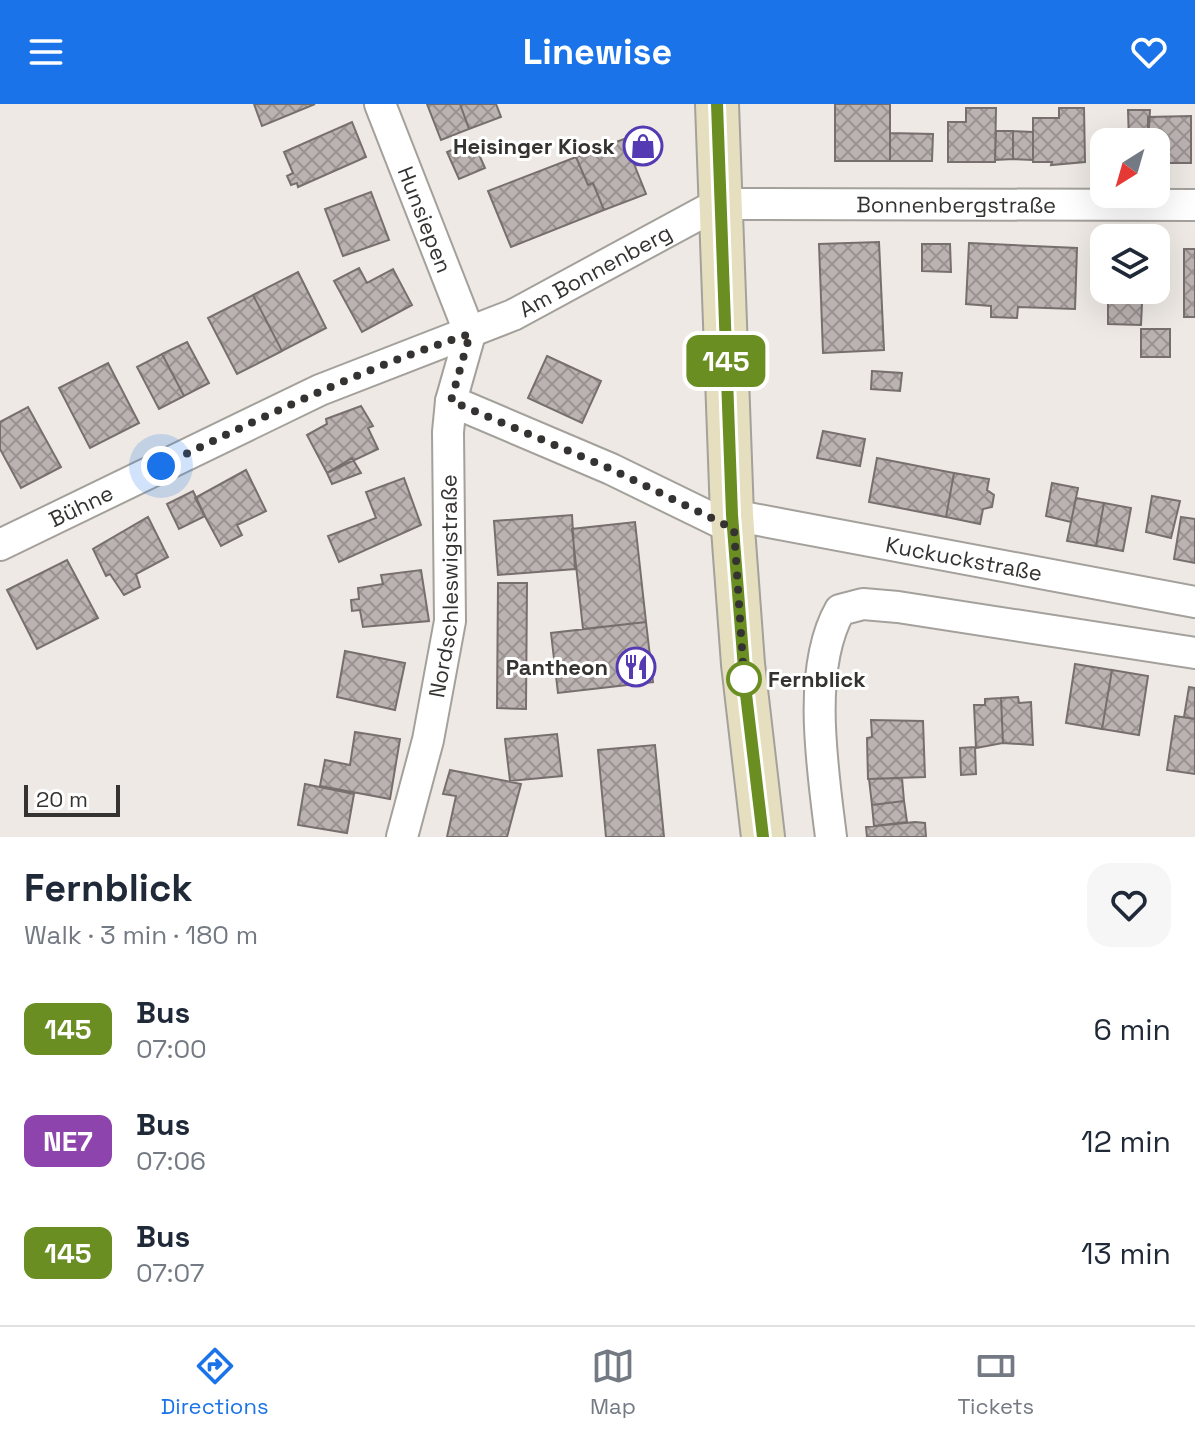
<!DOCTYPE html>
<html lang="en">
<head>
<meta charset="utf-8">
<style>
	body { margin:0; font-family:"Space Grotesk",sans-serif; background:#f6f6f7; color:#1f2937; height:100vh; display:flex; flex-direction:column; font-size:30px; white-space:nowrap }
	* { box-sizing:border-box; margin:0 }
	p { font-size:26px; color:#747a83 }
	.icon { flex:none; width:44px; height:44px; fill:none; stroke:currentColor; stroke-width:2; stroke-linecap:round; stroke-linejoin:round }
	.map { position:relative; height:733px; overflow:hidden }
	.side { display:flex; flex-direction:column; background:#fff; flex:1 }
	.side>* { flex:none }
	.badge { padding:0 16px; border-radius:12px; font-size:28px; line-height:52px }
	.needle { width:52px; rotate:217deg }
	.tools { position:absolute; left:1090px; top:24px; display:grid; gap:16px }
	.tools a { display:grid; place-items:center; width:80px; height:80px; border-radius:16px; background:#fff; box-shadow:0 8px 32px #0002; font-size:40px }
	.scale { position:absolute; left:24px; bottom:20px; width:96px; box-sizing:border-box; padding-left:8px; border:4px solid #353331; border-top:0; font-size:22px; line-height:28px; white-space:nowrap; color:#353331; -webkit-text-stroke:6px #fff; paint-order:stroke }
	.you { position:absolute; width:40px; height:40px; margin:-20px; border:6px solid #fff; border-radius:50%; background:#1a73e8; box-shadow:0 0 0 12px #1a73e833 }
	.map>.badge { position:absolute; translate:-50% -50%; box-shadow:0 0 0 4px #fff }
	.round { display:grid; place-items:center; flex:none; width:84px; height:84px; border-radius:24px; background:#f6f6f7 }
	.overview { display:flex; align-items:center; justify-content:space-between; height:136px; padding:0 24px }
	h1 { font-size:38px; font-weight:800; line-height:60px }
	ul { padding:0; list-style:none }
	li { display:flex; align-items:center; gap:24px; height:112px; padding:0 24px }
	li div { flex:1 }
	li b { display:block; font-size:30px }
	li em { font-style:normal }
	li .badge { min-width:88px; font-weight:700; text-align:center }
	header { display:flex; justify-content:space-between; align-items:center; height:104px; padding:0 24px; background:#1a73e8; color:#fff; font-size:36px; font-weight:800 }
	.tab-bar { display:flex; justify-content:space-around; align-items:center; height:112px; border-top:2px solid #e0e1e3; background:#fff; font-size:22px; color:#747a83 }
	.tab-bar a { display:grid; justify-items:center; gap:4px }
	.tab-bar .active { color:#1a73e8 }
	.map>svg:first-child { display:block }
	.building { fill:url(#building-cross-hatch); stroke:#766f6d; stroke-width:2 }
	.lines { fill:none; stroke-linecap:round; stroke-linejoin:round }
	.street-casing { stroke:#a4a09b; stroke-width:34 }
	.secondary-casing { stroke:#a4a09b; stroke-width:46 }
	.street { stroke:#fff; stroke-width:30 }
	.secondary { stroke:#e5dfbf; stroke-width:42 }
	.line-casing { stroke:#fff; stroke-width:18 }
	.line { stroke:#6b8e23; stroke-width:12 }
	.walk { stroke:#353331; stroke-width:8; stroke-dasharray:0 14.4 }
	.stop-dot { fill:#fff; stroke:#6b8e23; stroke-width:4 }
	.labels { text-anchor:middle; stroke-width:6; stroke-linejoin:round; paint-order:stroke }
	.poi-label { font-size:22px; font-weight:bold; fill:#353331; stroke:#fff; text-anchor:end }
	.street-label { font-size:22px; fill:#353331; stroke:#fff }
	.stop-label { font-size:22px; font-weight:bold; fill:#353331; stroke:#fff; text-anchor:start }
</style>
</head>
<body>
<header><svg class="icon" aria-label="menu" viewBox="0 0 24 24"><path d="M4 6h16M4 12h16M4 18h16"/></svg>Linewise<svg class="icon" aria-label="heart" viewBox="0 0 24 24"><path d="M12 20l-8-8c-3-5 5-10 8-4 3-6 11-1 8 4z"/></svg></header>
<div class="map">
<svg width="1195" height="733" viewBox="0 0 1195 733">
	<defs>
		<pattern id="building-cross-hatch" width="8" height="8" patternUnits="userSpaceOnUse" patternTransform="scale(2)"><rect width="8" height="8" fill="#bbb3b1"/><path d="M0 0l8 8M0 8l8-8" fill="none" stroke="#999291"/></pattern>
	</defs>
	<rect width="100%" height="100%" fill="#eee9e4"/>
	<!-- building -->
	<path class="building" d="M254 0H315L262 22Z
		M427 0H460L469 25 441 36Z
		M460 0H496L501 13 469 25Z
		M835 0H890V57H835Z
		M966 4H996L995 58H948V18H966Z
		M1059 4H1084L1085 58 1051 61 1052 58H1033V14H1059Z
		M1128 6H1150L1148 38H1129Z
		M1191 12V59H1156V38H1148V13Z
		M352 18 366 53 298 83 297 79 291 81 287 72 293 69 284 48Z
		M996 27H1013V55L995 56Z
		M1013 27 1033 28V56L1013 55Z
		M641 28 649 55H653L635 62 624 35Z
		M890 29 933 30 932 57H890Z
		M624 35 646 90 604 106 593 79 588 81 576 53Z
		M473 37 485 64 459 75 447 48Z
		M576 53 588 81 593 79 604 106 511 143 488 87Z
		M371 88 389 136 343 152 325 105Z
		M879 138 884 246 823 249 819 140Z
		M969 139 1077 144 1075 205 1018 203 1017 214 991 213V202L966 200Z
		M922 140H950L951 168 922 167Z
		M1184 145H1195V213H1184Z
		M359 164 367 179 393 165 412 201 362 228 334 177Z
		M298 168 326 224 282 247 253 191Z
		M1114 186H1154V199H1142L1141 221 1108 220V190H1114Z
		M253 191 282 247 237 270 208 214Z
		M1141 225H1170V253H1141Z
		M187 238 209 279 184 292 162 250Z
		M162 250 184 292 159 305 137 263Z
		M547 252 601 277 582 319 528 294Z
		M108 259 139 319 90 344 59 284Z
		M872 267 902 269 900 287 871 285Z
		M361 302 373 322 368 324 378 345 327 369 307 331 327 320 326 315Z
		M28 303 61 363 21 384 0 345V318Z
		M823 327 865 335 860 362 817 354Z
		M352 354 361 369 332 380 327 369Z
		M877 354 954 369 946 413 869 398Z
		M246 366 266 407 237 421 242 431 221 442 195 394Z
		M954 369 989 375 987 386 994 391 992 403 983 405 980 420 946 413Z
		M404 374 421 421 339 458 328 432 376 414 366 388Z
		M1052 379 1078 384 1071 418 1046 412Z
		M193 387 205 412 179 425 167 400Z
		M1152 392 1180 397 1171 434 1146 428Z
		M1076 394 1104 399 1096 442 1067 437Z
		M1104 399 1131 404 1123 447 1096 442Z
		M572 411 575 465 498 471 494 417Z
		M148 413 168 453 136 470 140 483 124 491 110 470 106 472 93 445Z
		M1181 413 1195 415V459L1174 455Z
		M635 418 646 518 583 525 572 425Z
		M67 456 98 514 37 545 7 486Z
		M421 466 429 517 363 523 360 506 352 507 351 496 359 495 358 484 383 480 381 471Z
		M498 479H527L526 605 497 604Z
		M646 518 653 578 558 589 551 529Z
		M345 547 405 559 395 606 337 593Z
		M1075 560 1112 566 1102 625 1066 619Z
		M1112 566 1148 572 1139 631 1102 625Z
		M1189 583 1195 584V615L1184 613Z
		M1018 593 1019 599 1031 598 1033 641 1003 639 1001 594Z
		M1001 594 1003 639 976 644 974 601H985V595Z
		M1175 612 1195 615V670L1167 666Z
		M871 616 923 617 925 673 868 675 867 634 872 633Z
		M355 628 400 635 390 695 320 682 325 656 350 661Z
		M557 630 562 672 510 677 505 635Z
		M655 641 664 733H606L598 646Z
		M975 643 976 670 961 671 960 644Z
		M450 666 521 680 507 733H447L456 692 443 690Z
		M902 674 904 697 872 701 869 675Z
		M305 680 354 690 347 729 298 721Z
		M904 697 907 718 874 722 872 701Z
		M915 718 925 719 926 733H867L866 723Z"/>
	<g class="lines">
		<defs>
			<g id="street">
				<path id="s1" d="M380 0 470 230"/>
				<path d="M451 297 611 365 734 425"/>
				<path id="s2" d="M732 411 1195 498"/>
				<path id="s3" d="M0 441 320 286 513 211 718 100 1195 101"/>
				<path id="s4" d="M402 733 428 636 450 517 448 328 451 297 470 230"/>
				<path d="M831 733C823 667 806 566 840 506L863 500 898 503 1195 549"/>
			</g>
			<path id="secondary" d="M717 0 732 411 743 560 763 733"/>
		</defs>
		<!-- street casing -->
		<use href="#street" class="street-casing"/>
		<!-- secondary casing -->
		<use href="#secondary" class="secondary-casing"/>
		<!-- street -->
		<use href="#street" class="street"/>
		<!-- secondary -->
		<use href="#secondary" class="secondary"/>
	</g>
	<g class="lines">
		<defs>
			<path id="line" d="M717 0 732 411 746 590 763 733"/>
		</defs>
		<!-- line casing -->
		<use href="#line" class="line-casing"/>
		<!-- line -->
		<use href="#line" class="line"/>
		<!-- walk -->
		<path class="walk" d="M161 362C263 313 363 264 470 230L451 297 611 365 734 425 744 575"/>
	</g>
	<!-- icons -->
	<defs>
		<symbol id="shop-ring" viewBox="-11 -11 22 22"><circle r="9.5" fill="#fff" stroke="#543bb3" stroke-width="1.5"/><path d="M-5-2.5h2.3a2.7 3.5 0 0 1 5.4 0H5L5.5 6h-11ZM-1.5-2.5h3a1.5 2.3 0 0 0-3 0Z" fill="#543bb3"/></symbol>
		<symbol id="restaurant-ring" viewBox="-11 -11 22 22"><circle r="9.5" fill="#fff" stroke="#543bb3" stroke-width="1.5"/><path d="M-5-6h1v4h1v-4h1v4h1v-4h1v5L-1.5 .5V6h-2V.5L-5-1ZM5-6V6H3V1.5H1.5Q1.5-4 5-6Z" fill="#543bb3"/></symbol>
	</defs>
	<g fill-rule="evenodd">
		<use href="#shop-ring" x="621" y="20" width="44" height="44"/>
		<use href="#restaurant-ring" x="614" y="541" width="44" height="44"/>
	</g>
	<!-- markers -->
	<circle class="stop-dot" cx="744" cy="575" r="16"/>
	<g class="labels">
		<!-- poi labels -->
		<g class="poi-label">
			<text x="615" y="50">Heisinger Kiosk</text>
			<text x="608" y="571">Pantheon</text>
		</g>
		<!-- street labels -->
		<g class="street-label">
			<text dy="8" stroke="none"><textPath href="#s3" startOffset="1034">Bonnenbergstraße</textPath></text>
			<text dy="8" stroke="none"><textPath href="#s1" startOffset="124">Hunsiepen</textPath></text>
			<text dy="8" stroke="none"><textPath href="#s3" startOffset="656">Am Bonnenberg</textPath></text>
			<text dy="8" stroke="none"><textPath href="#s3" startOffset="90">Bühne</textPath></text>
			<text dy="8" stroke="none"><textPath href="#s2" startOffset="236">Kuckuckstraße</textPath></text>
			<text dy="8" stroke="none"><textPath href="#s4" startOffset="256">Nordschleswigstraße</textPath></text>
		</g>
		<!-- stop labels -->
		<g class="stop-label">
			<text x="768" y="583">Fernblick</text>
		</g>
	</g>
</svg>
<div class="tools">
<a><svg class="needle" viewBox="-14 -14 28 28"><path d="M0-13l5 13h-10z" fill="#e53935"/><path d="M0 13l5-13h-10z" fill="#747a83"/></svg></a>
<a><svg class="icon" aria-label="layers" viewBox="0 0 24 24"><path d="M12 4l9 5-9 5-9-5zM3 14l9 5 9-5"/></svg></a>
</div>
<div class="scale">20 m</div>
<div class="you" style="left:161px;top:362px"></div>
<b class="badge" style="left:726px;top:257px;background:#6b8e23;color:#fff">145</b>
</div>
<section class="side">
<div class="overview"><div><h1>Fernblick</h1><p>Walk · 3 min · 180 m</p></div><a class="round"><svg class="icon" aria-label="heart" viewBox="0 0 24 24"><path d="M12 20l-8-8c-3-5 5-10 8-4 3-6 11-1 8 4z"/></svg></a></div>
<ul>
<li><span class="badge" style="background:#6b8e23;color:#fff">145</span><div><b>Bus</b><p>07:00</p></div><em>6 min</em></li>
<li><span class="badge" style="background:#8e44ad;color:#fff">NE7</span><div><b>Bus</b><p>07:06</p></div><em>12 min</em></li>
<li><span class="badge" style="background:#6b8e23;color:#fff">145</span><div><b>Bus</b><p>07:07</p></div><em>13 min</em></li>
</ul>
</section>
<nav class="tab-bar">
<a class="active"><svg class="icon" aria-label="directions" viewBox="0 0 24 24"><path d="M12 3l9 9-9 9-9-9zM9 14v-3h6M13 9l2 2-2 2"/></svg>Directions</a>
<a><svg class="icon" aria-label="map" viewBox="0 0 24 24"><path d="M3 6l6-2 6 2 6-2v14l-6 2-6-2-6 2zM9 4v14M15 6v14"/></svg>Map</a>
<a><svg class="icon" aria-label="tickets" viewBox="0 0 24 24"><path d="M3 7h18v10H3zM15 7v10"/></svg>Tickets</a>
</nav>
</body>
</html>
